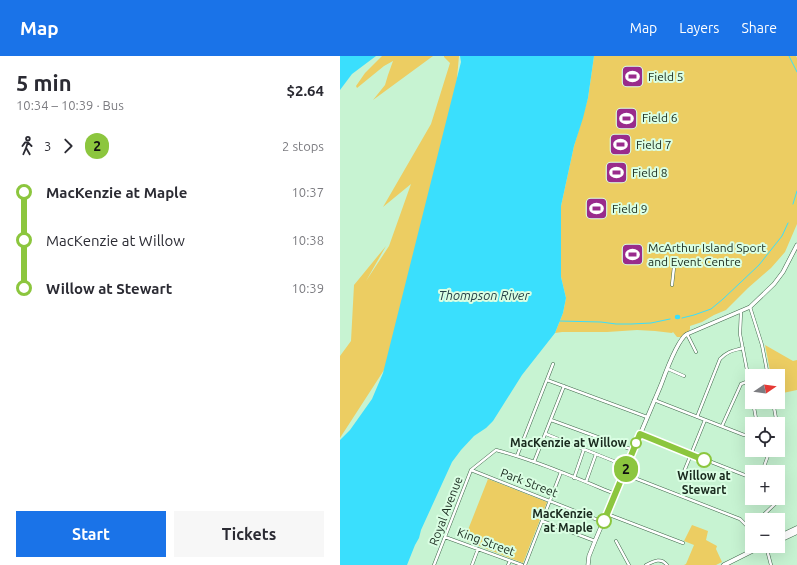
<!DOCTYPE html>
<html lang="en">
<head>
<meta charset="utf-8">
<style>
	body { margin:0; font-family:Ubuntu,sans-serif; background:#f7f7f7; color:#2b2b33; height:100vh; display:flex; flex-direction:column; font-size:15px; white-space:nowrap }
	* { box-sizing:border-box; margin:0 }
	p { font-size:13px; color:#7c7c81 }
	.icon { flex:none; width:22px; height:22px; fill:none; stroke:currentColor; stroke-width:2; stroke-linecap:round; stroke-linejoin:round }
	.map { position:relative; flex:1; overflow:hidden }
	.panel { display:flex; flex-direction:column; background:#fff; width:340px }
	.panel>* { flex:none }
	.badge { padding:0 8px; border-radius:13px; font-size:14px; line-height:26px }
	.needle { width:26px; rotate:77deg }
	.controls { position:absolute; left:405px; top:313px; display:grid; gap:8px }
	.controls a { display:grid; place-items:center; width:40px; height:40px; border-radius:0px; background:#fff; box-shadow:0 4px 16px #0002; font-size:20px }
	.map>.badge { position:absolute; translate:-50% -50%; box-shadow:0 0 0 2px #fff }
	.legs { display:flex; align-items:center; gap:6px; height:44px; padding:0 16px; font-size:13px }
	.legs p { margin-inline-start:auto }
	.summary { display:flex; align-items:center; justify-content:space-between; height:68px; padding:0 16px }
	h1 { font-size:22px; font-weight:700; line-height:30px }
	.button { display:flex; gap:8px; margin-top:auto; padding:8px 16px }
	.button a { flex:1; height:46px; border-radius:0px; background:#1a73e8; color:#fff; font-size:16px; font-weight:700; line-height:46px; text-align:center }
	.button a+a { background:#f7f7f7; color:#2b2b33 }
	ul { padding:0 16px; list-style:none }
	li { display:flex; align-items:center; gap:14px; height:48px; font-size:15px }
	li i { display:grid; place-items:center; width:6px; height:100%; margin:0 5px; background:currentColor }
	li i::after { content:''; width:10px; height:10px; margin:-5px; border:3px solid; border-radius:50%; background:#fff }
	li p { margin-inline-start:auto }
	li:first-child i { background:linear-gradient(#0000 50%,currentColor 0) }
	li:last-child i { background:linear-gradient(currentColor 50%,#0000 0) }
	header { display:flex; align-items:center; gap:24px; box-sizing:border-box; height:56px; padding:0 20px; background:#1a73e8; color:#fff }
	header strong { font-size:19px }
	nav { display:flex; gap:22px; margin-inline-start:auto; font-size:14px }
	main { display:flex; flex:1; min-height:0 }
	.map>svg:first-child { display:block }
	.green { fill:#eccd62 }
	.water { fill:#3adffd }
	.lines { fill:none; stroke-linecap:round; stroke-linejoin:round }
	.stream { stroke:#3adffd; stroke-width:1 }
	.river { stroke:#3adffd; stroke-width:4.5 }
	.minor-casing { stroke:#41684c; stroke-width:3.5 }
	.tertiary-casing { stroke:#41684c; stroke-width:4.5 }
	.secondary-casing { stroke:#41684c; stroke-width:5 }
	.minor { stroke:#fff; stroke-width:2.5 }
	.tertiary { stroke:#fff; stroke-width:3.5 }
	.secondary { stroke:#fff; stroke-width:4 }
	.line-1-casing { stroke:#fff; stroke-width:9 }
	.line-1 { stroke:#8cc63e; stroke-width:6 }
	.stop-1-dot { fill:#fff; stroke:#8cc63e; stroke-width:2 }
	.labels { text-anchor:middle; stroke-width:4; stroke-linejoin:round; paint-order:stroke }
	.poi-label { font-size:12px; fill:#192a1e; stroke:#dafee3; text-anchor:start }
	.stop-label { font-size:12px; font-weight:bold; fill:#192a1e; stroke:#dafee3; text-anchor:end }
	.street-label { font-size:12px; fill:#192a1e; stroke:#dafee3 }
	.water-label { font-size:13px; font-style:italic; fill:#284248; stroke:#dafee3 }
</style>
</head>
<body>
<header>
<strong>Map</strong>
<nav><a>Map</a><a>Layers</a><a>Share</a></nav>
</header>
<main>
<section class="panel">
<div class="summary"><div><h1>5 min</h1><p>10:34 – 10:39 · Bus</p></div><b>$2.64</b></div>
<div class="legs"><svg class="icon" aria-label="walk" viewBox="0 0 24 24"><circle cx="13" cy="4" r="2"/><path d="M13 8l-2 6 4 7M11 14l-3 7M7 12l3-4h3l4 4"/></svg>3<svg class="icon" aria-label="forward" viewBox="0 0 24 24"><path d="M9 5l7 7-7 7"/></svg><b class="badge" style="background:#8cc63e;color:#111">2</b><p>2 stops</p></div>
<ul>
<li><i style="color:#8cc63e"></i><b>MacKenzie at Maple</b><p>10:37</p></li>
<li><i style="color:#8cc63e"></i><span>MacKenzie at Willow</span><p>10:38</p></li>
<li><i style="color:#8cc63e"></i><b>Willow at Stewart</b><p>10:39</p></li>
</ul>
<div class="button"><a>Start</a><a>Tickets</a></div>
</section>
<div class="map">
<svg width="457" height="509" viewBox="0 0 457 509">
	<rect width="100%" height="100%" fill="#c7f3d2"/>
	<!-- green -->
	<path class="green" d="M42 0H93L33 44 45 29 48 19 53 5 44 10 17 32 16 30 25 17Z
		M104 0H119L115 44 68 277 0 382V300L11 285 14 229 46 190 26 225 49 190 71 128 43 151 91 68 110 7 104 1Z
		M254 0H456L457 2V168L445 196 431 212 408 232 386 254 374 259 362 266 350 270V273L346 281H337L333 276 332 277 315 275 297 274 267 276H222L215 277 223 257 226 242 221 221V150L234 90 248 42Z
		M425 289 453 305 457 304V334L438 338V320H431Z
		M148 423 207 446 183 507 124 484Z
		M352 469 368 475 366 484 377 490 376 493 382 506 376 509H344L346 508 354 489 344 485Z"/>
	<!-- water -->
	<path class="water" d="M0 0H36L12 18 0 34Z
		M120 0H254L248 42 243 62 234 90 221 150V221L226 242 223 257 215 277 182 319 153 365 146 372 134 380 121 394 112 406 81 474 79 482 75 489 67 509H0V384L10 374 32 343 43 317 121 6Z"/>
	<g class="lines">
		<!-- stream -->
		<path class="stream" d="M449 0 457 16
			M453 148 457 135
			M342 262 354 259 371 253 383 243 419 209 442 180 448 167
			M219 265 261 266 276 268H291L311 267 330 263"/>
		<!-- river -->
		<path class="river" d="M337 261H338"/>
		<defs>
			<path id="minor" d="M332 229 334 211
				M410 251 422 289 428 320
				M401 255 400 278 412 340
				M347 278 356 296
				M328 313 344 320
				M207 324 307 361
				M314 344 404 379 410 378 412 377
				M413 346 417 368
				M433 346 437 368
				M357 361 380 303C388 295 392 295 403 292
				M211 364 293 394
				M382 370 401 328 409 325
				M206 378 286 410
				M300 378 412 422
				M177 400 213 308
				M194 406 224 330
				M131 414 263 466
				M422 416 430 394
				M284 418 400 463 412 475
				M343 418 365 364
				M234 422 244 393
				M246 426 256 398
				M267 458 343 487
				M418 464 435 448 437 446 436 442
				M202 465 255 485
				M105 481 182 509
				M276 485 289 509
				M426 490 431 509
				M94 509 131 414 156 394C197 405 236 422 275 438
				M132 509 138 493
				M168 509 170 505
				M185 509 221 416
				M306 509C314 505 321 501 327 509"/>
			<path id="tertiary" d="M248 509 249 500 255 485 321 329C325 318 338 283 347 278L410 251 434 228 443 216 457 189"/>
			<path id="secondary" d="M438 481 457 472
				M438 485 457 476
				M417 493 426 490
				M384 509 414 494 419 490"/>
		</defs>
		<!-- minor casing -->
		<use href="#minor" class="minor-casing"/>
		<!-- tertiary casing -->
		<use href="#tertiary" class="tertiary-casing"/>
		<!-- secondary casing -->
		<use href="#secondary" class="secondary-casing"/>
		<!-- minor -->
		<use href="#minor" class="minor"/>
		<!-- tertiary -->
		<use href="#tertiary" class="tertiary"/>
		<!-- secondary -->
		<use href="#secondary" class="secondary"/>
	</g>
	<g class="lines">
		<defs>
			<path id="line-1" d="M264 465 300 378 364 404"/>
		</defs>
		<!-- line-1 casing -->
		<use href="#line-1" class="line-1-casing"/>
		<!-- line-1 -->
		<use href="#line-1" class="line-1"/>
	</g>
	<!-- icons -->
	<defs>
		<symbol id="stadium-square" viewBox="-11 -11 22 22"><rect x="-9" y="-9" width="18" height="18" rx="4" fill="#992b8c" stroke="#dafee3"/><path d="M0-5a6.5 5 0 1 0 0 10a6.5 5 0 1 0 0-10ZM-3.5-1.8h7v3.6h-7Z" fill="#fff"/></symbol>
	</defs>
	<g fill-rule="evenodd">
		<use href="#stadium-square" x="280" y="8" width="25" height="25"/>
		<use href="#stadium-square" x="274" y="50" width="25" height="25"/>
		<use href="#stadium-square" x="268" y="76" width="25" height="25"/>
		<use href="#stadium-square" x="264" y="104" width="25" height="25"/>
		<use href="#stadium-square" x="244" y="140" width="25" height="25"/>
		<use href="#stadium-square" x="280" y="186" width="25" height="25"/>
	</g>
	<!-- markers -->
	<g class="stop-1-dot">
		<circle cx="296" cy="387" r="5"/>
		<circle cx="364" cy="404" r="7"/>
		<circle cx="264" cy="465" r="7"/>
	</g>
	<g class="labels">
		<!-- poi labels -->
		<g class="poi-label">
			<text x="308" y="25">Field 5</text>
			<text x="302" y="66">Field 6</text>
			<text x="296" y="93">Field 7</text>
			<text x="292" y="121">Field 8</text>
			<text x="272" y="157">Field 9</text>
			<text x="308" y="196">McArthur Island Sport<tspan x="308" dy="14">and Event Centre</tspan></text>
		</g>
		<!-- stop labels -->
		<g class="stop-label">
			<text x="287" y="391">MacKenzie at Willow</text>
			<text x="364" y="424" text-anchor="middle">Willow at<tspan x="364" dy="14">Stewart</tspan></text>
			<text x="253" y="462">MacKenzie<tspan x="253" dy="14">at Maple</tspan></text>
		</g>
		<!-- street labels -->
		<g class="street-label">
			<text transform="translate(189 427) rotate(21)" y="4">Park Street</text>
			<text transform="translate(106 455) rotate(-69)" y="4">Royal Avenue</text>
			<text transform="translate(146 486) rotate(20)" y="4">King Street</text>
		</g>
		<!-- water labels -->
		<g class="water-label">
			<text x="144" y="244">Thompson River</text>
		</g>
	</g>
</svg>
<div class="controls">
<a><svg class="needle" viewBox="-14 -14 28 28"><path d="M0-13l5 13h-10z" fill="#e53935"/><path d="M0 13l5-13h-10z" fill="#7c7c81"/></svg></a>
<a><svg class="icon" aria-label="locate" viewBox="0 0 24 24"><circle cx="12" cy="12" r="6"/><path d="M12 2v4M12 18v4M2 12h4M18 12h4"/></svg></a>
<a>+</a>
<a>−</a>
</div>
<b class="badge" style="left:286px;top:413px;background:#8cc63e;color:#111">2</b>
</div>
</main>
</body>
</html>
